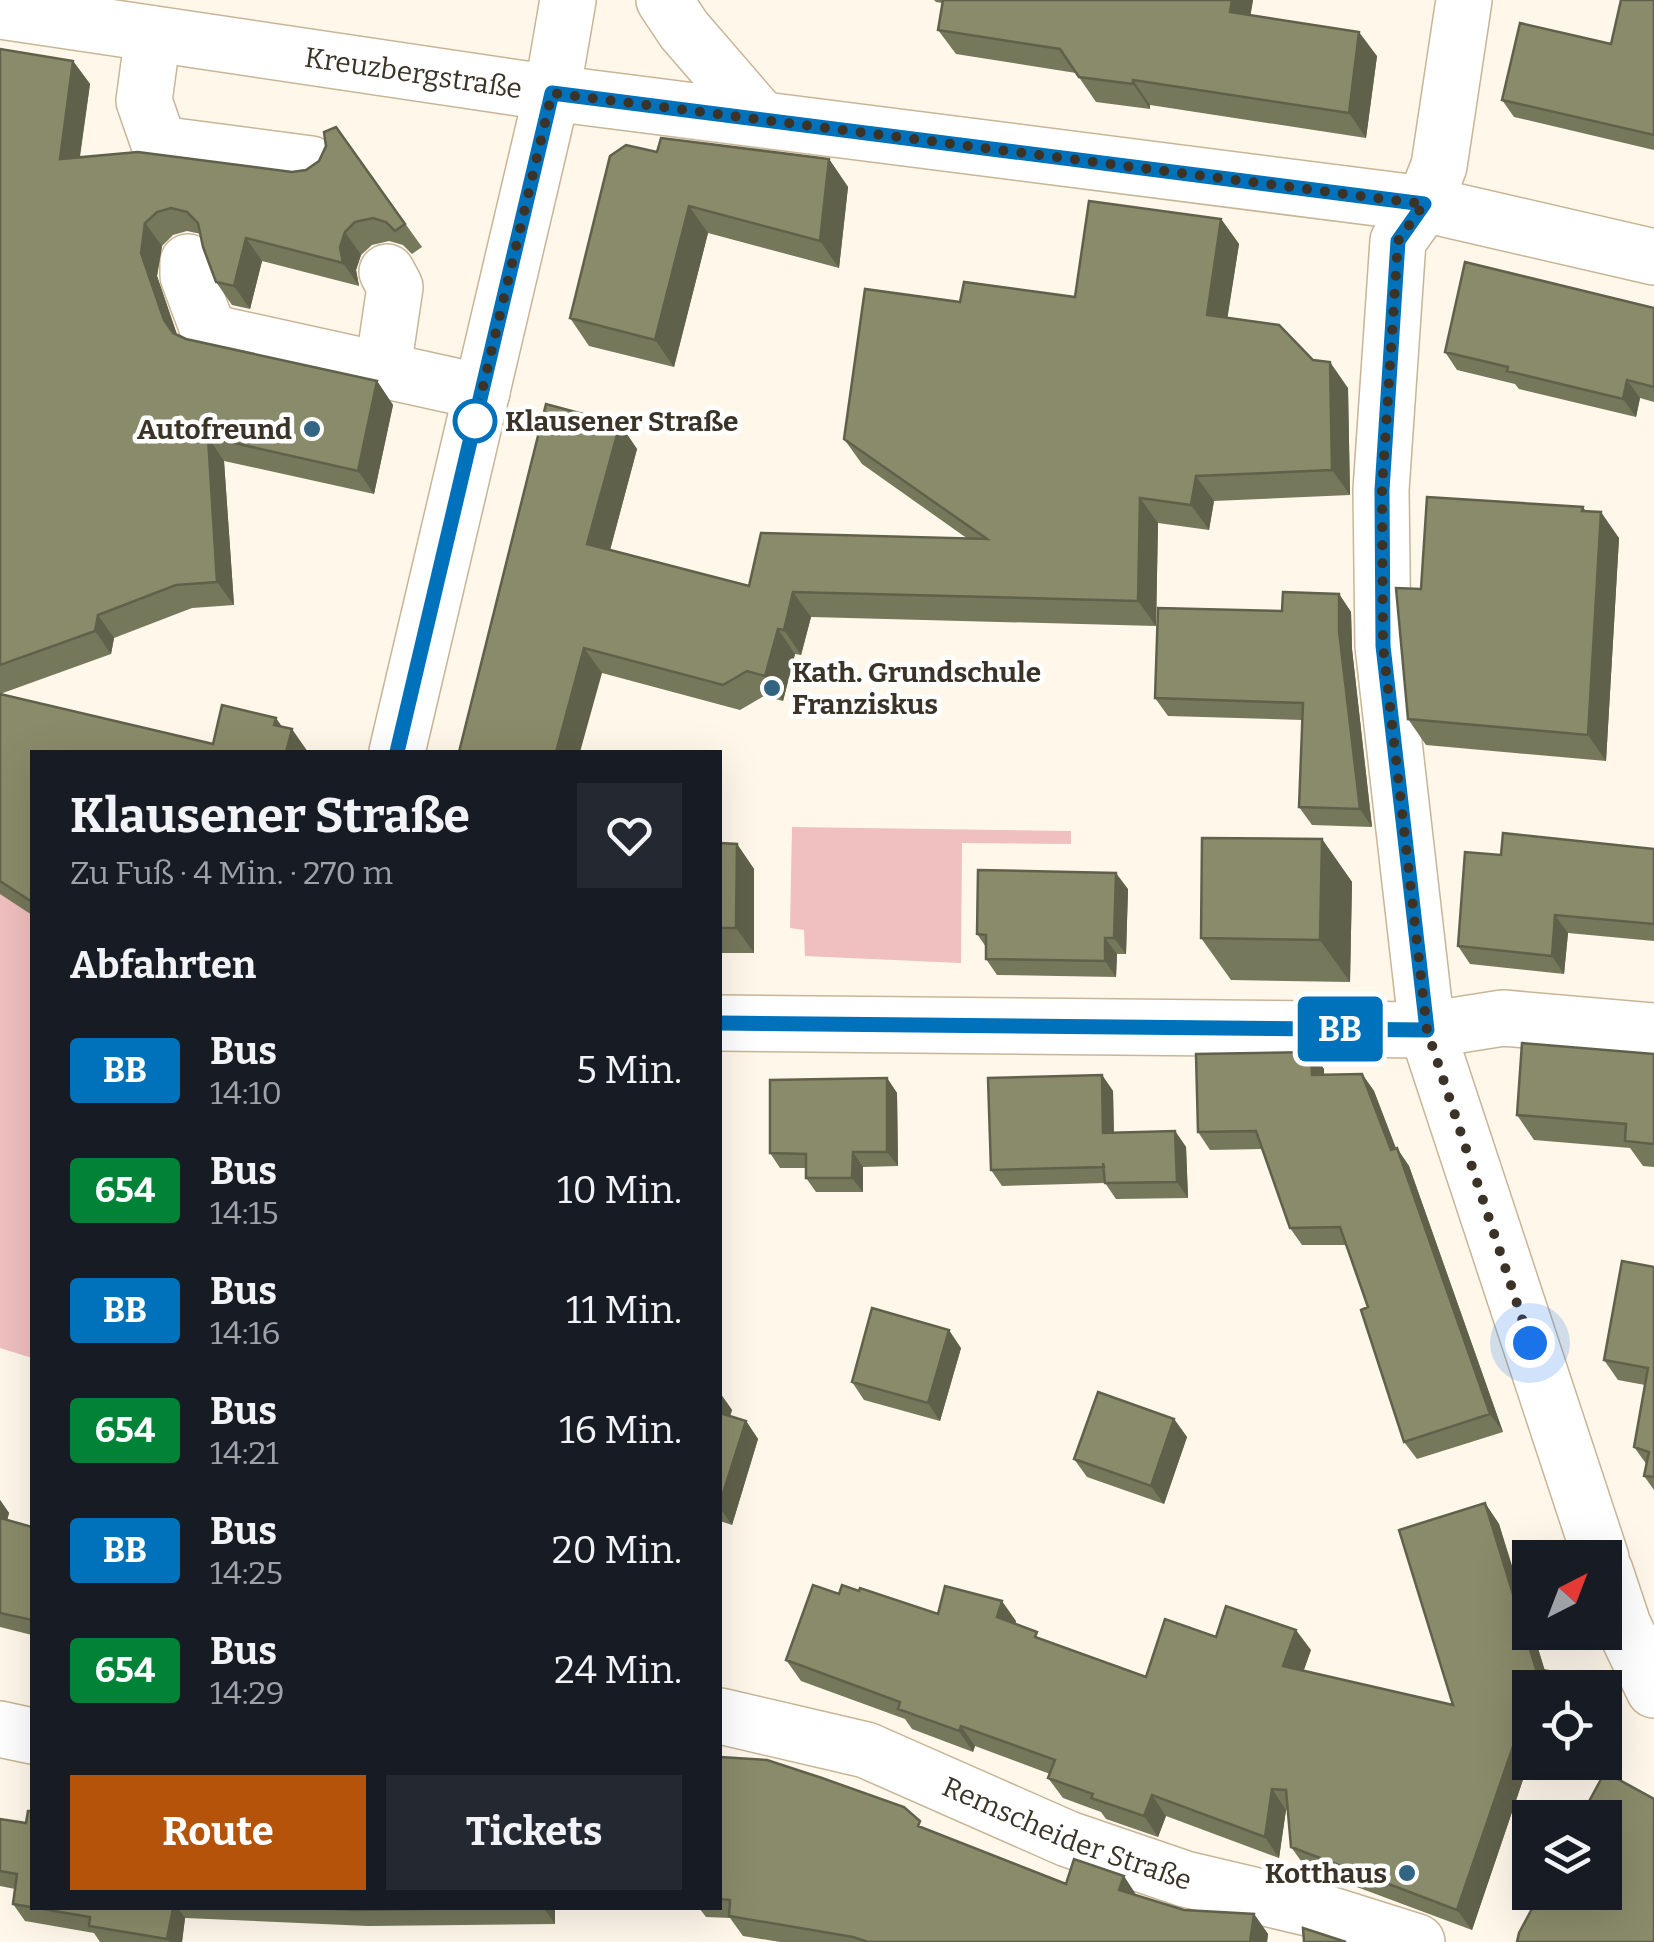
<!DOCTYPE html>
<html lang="de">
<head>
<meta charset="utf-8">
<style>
	body { margin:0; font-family:Bitter,serif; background:#242831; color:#f1f3f6; height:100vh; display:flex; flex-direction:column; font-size:38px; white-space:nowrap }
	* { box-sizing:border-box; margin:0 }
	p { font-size:32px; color:#9ea1a6 }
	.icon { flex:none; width:55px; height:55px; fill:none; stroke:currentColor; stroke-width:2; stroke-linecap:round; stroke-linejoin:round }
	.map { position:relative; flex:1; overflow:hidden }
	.drawer { position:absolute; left:30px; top:750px; width:692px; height:1160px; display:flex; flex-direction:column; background:#171b24; border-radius:0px; box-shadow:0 10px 40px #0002 }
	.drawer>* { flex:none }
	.badge { padding:0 20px; border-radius:8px; font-size:35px; line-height:65px }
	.needle { width:65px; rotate:42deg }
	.tools { position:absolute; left:1512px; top:1540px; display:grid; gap:20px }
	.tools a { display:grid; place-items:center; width:110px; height:110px; border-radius:0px; background:#171b24; box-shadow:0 10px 40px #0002; font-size:50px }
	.you { position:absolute; width:50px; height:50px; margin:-25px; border:8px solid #fff; border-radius:50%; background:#1a73e8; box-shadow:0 0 0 15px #1a73e833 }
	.map>.badge { position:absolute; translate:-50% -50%; box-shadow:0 0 0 5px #fff }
	h2 { padding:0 40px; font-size:38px; line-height:90px }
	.round { display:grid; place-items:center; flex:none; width:105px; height:105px; border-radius:0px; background:#242831 }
	.overview { display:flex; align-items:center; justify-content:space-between; height:170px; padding:0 40px }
	h1 { font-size:48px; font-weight:700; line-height:75px }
	.cta { display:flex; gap:20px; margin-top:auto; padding:20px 40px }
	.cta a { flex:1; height:115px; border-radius:0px; background:#b45309; color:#fff; font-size:40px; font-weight:700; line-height:115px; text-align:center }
	.cta a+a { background:#242831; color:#f1f3f6 }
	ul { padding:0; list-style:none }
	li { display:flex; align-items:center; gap:30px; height:120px; padding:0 40px }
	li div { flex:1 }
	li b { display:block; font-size:38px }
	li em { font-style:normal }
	li .badge { min-width:110px; font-weight:700; text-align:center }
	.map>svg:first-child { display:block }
	.green { fill:#f0bfbf }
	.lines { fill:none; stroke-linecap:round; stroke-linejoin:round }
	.minor-casing { stroke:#c8b597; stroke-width:58 }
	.major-casing { stroke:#c8b597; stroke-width:58 }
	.minor { stroke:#fff; stroke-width:55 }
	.major { stroke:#fff; stroke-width:55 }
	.wall { fill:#76785b }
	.shaded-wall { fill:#60614a }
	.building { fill:#898b6a; stroke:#60614a; stroke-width:2.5 }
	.line-casing { stroke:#fff; stroke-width:22 }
	.line { stroke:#0072bc; stroke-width:15 }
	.walk { stroke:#3b3327; stroke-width:10; stroke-dasharray:0 18 }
	.stop-dot { fill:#fff; stroke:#0072bc; stroke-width:5 }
	.poi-dot { fill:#316581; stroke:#fff; stroke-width:4 }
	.labels { text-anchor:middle; stroke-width:9; stroke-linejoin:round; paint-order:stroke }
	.street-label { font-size:28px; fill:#3b3327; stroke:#fff }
	.stop-label { font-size:28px; font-weight:bold; fill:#3b3327; stroke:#fff; text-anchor:start }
	.poi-label { font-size:28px; font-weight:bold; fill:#3b3327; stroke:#fff; text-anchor:end }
</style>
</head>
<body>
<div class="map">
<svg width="1654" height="1942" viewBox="0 0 1654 1942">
	<rect width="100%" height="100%" fill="#fff7ea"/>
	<!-- green -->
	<path class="green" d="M0 745 32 765V1358L0 1348Z
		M792 827 1071 831V844L962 843 961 963 805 956 804 930 790 928Z"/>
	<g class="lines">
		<defs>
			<g id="minor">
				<path d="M1464 0 1439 166 1424 204 1398 241 1381 490 1383 646 1427 1030 1601 1558"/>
				<path d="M153 34 144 101 159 144 311 164"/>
				<path d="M188 262V276L209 332 482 392"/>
				<path d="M383 368 395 287 387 272"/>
				<path d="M397 752 552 93"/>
				<path d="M720 1023 1427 1030 1503 1018 1654 1031"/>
				<path d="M1605 1571 1623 1625 1654 1690"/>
				<path id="s1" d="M720 1716 866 1750 1068 1839 1185 1879 1312 1909 1417 1942"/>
				<path d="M0 1729 32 1736"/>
			</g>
			<g id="major">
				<path d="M664 0 684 30 760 118"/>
				<path id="s2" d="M0 11 552 93 1424 204 1654 257"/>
				<path d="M552 93 568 0"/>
			</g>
		</defs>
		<!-- minor casing -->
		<use href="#minor" class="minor-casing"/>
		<!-- major casing -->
		<use href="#major" class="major-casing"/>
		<!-- minor -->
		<use href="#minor" class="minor"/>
		<!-- major -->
		<use href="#major" class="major"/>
	</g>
	<!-- wall -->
	<path class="wall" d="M934 0H1253L1250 15 1377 56 1366 138 1150 105V109L1096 102 1076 73 956 54 938 30 942 3 936 2Z
		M1654 0V150L1514 117 1502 100 1611 44Z
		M0 49 73 61 90 84 80 157 292 172 306 170 319 161 336 127 422 247 412 254 403 245 389 241 372 245 361 255 356 270 359 286 262 261 250 309 232 305 216 282 201 234 187 231 173 235 162 246 157 276 177 335 186 339 377 381 393 405 374 494 224 461 234 605 192 608 114 638 111 654 0 694Z
		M657 152 829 159 848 187 839 268 708 233 674 367 589 346 570 318Z
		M1221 219 1239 244 1227 318 1313 360 1348 388 1350 495 1214 501 1209 530 1158 523 1156 626 811 617 801 655 795 654 783 701 764 696 740 710 602 673 459 752 620 424 637 449 610 550 749 586 968 539 862 464 844 439 960 302 1075 297Z
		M1654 308V402L1640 398 1636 417 1519 389 1515 384 1457 370 1445 352Z
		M1585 511 1619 538 1606 761 1426 745 1408 719 1421 589Z
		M1339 594 1351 612 1352 649 1372 827 1312 825 1299 807 1302 720 1168 716 1155 698 1282 611Z
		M0 694 213 744 282 726 308 752H32V915L0 894Z
		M1322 839 1352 882 1350 982 1231 980 1201 938Z
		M720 843 737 844 754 869V953H720Z
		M1654 849V941L1568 933 1564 974 1470 964 1458 946 1501 855Z
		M1128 889 1126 954H1117L1116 977 997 975 986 959V947L977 934Z
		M1311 1052 1324 1069V1074H1362L1374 1091 1396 1148 1409 1166 1503 1432 1417 1459 1404 1442 1368 1307 1346 1245H1302L1290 1228 1262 1149 1210 1150 1198 1132Z
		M1654 1054V1167L1643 1166 1630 1148 1534 1140 1517 1115Z
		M1102 1075 1113 1091 1114 1132 1175 1131 1186 1147 1188 1198 1116 1199 1105 1183 1002 1186 991 1170Z
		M887 1078 897 1093 898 1166 863 1167V1192H816L806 1178V1168H780L770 1153Z
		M1654 1267V1490L1644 1476 1647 1465 1634 1447 1645 1385 1618 1380 1604 1360Z
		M961 1348 940 1421 864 1400 852 1382Z
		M720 1393 732 1410 730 1416 746 1421 758 1439 732 1525 720 1521Z
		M1174 1419 1187 1437 1164 1504 1087 1477 1074 1459Z
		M0 1500 9 1513 7 1520 32 1527V1635L0 1627Z
		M1485 1503 1499 1524 1530 1632H1533L1545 1671 1554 1672 1564 1688H1530V1759L1472 1930 1306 1868 1291 1847 1288 1810H1286L1279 1858 1166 1816 1158 1837 1106 1819 1101 1812 1063 1798 1048 1778 1050 1774 975 1746 973 1752 912 1729 905 1719 801 1681 786 1660 839 1594 859 1591 938 1614 1016 1621 1015 1624 1043 1640 1146 1677 1216 1637 1311 1650 1303 1671 1453 1705Z
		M720 1757 926 1829 1066 1884 1137 1896 1184 1910 1254 1914 1268 1934 1267 1942H780L743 1936 730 1918 706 1917 699 1908H720Z
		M0 1819 26 1823 32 1908H555V1924L368 1926 185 1918 182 1942H100L94 1933 25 1921 13 1904 15 1889 0 1886Z"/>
	<!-- shaded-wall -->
	<path class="shaded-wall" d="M1232 0H1253L1247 37 1230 12Z
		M1359 32 1377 56 1366 138 1349 113Z
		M73 61 90 84 76 182 60 159Z
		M1133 80 1150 105V109L1133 84Z
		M829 159 848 187 839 268 820 241Z
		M689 206 708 233 674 367 655 340Z
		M1221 219 1239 244 1224 340 1207 315Z
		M145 223 162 246 157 276 180 343 164 320 141 253Z
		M345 232 361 255 356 270 359 286 343 263 340 247Z
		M246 238 262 261 250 309 234 286Z
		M1330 362 1348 388 1350 495 1332 470Z
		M1627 380 1640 398 1636 417 1623 399Z
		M377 381 393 405 374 494 358 471Z
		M620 424 637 449 605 569 587 544Z
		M208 437 224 461 234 605 217 582Z
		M1196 476 1214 501 1209 530 1191 505Z
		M1140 498 1158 523 1156 626 1138 601Z
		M1583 507 1600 532 1601 512 1619 538 1606 761 1588 735Z
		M793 592 811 617 801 655 784 630Z
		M1339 594 1351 612 1352 649 1372 827 1360 809 1339 631Z
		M98 615 114 638 111 654 95 631Z
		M778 629 795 654 783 701 765 676Z
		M584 648 602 673 580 752H556Z
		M276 718 290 738 292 729 308 752H286L274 725Z
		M1322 839 1352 882 1350 982 1320 940Z
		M737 844 754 869V953L736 928Z
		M1116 873 1128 889 1126 954 1114 938Z
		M1555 915 1568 933 1564 974 1552 956Z
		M1105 938 1117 954 1116 977 1105 961Z
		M1311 1052 1324 1069V1092L1312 1075Z
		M1362 1074 1374 1091 1402 1165 1397 1148 1409 1166 1503 1432 1490 1414Z
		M1102 1075 1113 1091 1114 1148 1103 1133Z
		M887 1078 897 1093 898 1166 887 1152Z
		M1175 1131 1186 1147 1188 1198 1177 1182Z
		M853 1152 863 1167V1192L852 1178Z
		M949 1330 961 1348 940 1421 928 1403Z
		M720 1393 732 1410 726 1429 720 1420Z
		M1174 1419 1187 1437 1164 1504 1151 1486Z
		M746 1421 758 1439 732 1525 720 1508V1503Z
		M0 1500 9 1513 4 1534 0 1528Z
		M1485 1503 1499 1524 1530 1623V1632H1533L1550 1688 1536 1669Z
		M1002 1601 1016 1621 1011 1638 997 1617Z
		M1296 1630 1311 1650 1298 1687 1283 1666Z
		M1554 1672 1564 1688H1551Z
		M1522 1720 1530 1731V1759L1472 1930 1457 1910Z
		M961 1726 975 1746 973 1752 959 1731Z
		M1272 1789 1286 1810 1279 1858 1265 1837Z
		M1152 1795 1166 1816 1158 1837 1144 1816Z
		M1124 1876 1137 1896 1119 1890Z
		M173 1908H178L185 1918 182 1942H170L167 1939Z
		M544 1908H555V1924Z
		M1254 1914 1268 1934 1267 1942H1250Z"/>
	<!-- building -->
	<path class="building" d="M943 0H1232L1230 12 1359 32 1349 113 1133 80V84L1079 77 1060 49 938 30Z
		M1621 0H1654V135L1502 100 1520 23 1611 44Z
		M0 49 73 61 60 159 138 152 292 172 306 170 319 161 326 146 324 132 336 127 405 224 395 231 386 222 373 218 355 222 345 232 340 247 343 263 246 238 234 286 216 282 203 247 198 223 187 212 171 208 157 212 145 223 141 253 164 320 173 333 186 339 377 381 358 471 208 437 217 582 176 585 98 615 95 631 0 665Z
		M661 138 829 159 820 241 689 206 655 340 570 318 610 156 626 145 657 152Z
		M1089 201 1221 219 1207 315 1279 325 1313 360 1330 362 1332 470 1196 476 1191 505 1140 498 1138 601 793 592 784 630 778 629 765 676 747 671 723 685 584 648 556 752H459L546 404 620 424 587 544 749 586 761 533 987 539 844 439 865 289 960 302 964 282 1075 297Z
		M1465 262 1654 308V387L1627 380 1623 399 1507 371 1508 367 1445 352Z
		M1427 497 1583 507 1582 511 1601 512 1588 735 1408 719 1396 588 1421 589Z
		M1283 592 1339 594V631L1360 809 1299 807 1303 703 1155 698 1158 608 1282 611Z
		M0 694 213 744 222 705 276 718 274 725 292 729 286 752H32V902L0 881Z
		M1503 833 1654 849V924L1555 915 1552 956 1458 946 1465 852 1501 855Z
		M1202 838 1322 839 1320 940 1201 938Z
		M720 843 737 844 736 928H720Z
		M978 870 1116 873 1114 938H1105V961L986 959V935L977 934Z
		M1522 1043 1654 1054V1144L1625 1141 1626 1124 1517 1115Z
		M1311 1052 1312 1075 1362 1074 1391 1150 1397 1148 1490 1414 1404 1442 1361 1310 1368 1307 1340 1227 1290 1228 1256 1131 1198 1132 1196 1054Z
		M1102 1075 1103 1133 1175 1131 1177 1182 1105 1183 1103 1163 1104 1167 991 1170 988 1078Z
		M887 1078V1152H853L852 1178H806V1154L770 1153V1080Z
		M1622 1261 1654 1267V1477L1644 1476 1649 1452 1634 1447 1648 1368 1604 1360Z
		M872 1308 949 1330 928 1403 852 1382Z
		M1098 1392 1174 1419 1151 1486 1074 1459Z
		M720 1413 746 1421 720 1503Z
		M1485 1503 1536 1669 1554 1672 1551 1688H1530V1721L1522 1720 1457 1910 1291 1847 1286 1790 1272 1789 1265 1837 1152 1795 1144 1816 1091 1798 1093 1794 1048 1778 1055 1760 961 1726 959 1731 898 1709 900 1702 786 1660 813 1585 839 1594 842 1585 859 1591 860 1588 938 1614 945 1586 1002 1601 997 1617 1037 1632 1035 1637 1146 1677 1165 1619 1216 1637 1226 1606 1296 1630 1283 1666 1453 1705 1399 1530Z
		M0 1518 32 1527V1620L0 1613Z
		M720 1757 767 1760 822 1778 904 1807 920 1821 918 1826 1066 1884 1074 1859 1124 1876 1119 1890 1184 1910 1254 1914 1250 1942H868L853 1937 729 1916 730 1900 720 1899Z
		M1605 1772 1654 1799V1942H1517L1519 1933 1541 1892H1605V1818H1580Z
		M28 1811H32V1908H173L167 1939 89 1926 90 1917 13 1904 17 1874 0 1871V1819L26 1823Z
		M309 1908H487L357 1910Z
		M1303 1928 1346 1942H1304Z"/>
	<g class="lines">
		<defs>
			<path id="line" d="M397 752 552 93 1424 204 1398 241 1382 490 1383 646 1427 1030 720 1023"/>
		</defs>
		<!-- line casing -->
		<use href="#line" class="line-casing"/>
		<!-- line -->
		<use href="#line" class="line"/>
		<!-- walk -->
		<path class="walk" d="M475 421 552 93 1424 204 1398 241 1382 490 1383 646 1427 1030 1530 1343"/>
	</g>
	<!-- markers -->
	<circle class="stop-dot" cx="475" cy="421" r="20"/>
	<g class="poi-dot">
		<circle cx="312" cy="429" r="10"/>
		<circle cx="772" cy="688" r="10"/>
		<circle cx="1407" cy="1873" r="10"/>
	</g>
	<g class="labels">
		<!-- street labels -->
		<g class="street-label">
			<text dy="10" stroke="none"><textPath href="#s2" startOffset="418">Kreuzbergstraße</textPath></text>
			<text dy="10" stroke="none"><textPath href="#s1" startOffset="368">Remscheider Straße</textPath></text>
		</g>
		<!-- stop labels -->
		<g class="stop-label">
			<text x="505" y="431">Klausener Straße</text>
		</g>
		<!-- poi labels -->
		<g class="poi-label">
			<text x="292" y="439">Autofreund</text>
			<text x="792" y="682" text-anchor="start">Kath. Grundschule<tspan x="792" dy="32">Franziskus</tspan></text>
			<text x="1387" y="1883">Kotthaus</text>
		</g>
	</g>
</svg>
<div class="tools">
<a><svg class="needle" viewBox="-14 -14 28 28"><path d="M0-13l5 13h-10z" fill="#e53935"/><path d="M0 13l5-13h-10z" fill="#9ea1a6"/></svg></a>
<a><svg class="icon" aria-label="locate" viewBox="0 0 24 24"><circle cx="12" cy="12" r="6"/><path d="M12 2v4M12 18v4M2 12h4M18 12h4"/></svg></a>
<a><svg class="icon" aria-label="layers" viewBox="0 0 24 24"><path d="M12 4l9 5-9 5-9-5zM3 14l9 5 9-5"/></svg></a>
</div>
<div class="you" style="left:1530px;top:1343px"></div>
<b class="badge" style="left:1340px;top:1029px;background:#0072bc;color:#fff">BB</b>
<section class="drawer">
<div class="overview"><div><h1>Klausener Straße</h1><p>Zu Fuß · 4 Min. · 270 m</p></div><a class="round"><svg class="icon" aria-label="heart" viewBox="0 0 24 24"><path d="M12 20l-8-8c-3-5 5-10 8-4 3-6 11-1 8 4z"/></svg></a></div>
<h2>Abfahrten</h2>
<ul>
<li><span class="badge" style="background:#0072bc;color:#fff">BB</span><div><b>Bus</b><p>14:10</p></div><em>5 Min.</em></li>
<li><span class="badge" style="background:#008237;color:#fff">654</span><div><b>Bus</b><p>14:15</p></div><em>10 Min.</em></li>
<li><span class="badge" style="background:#0072bc;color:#fff">BB</span><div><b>Bus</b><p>14:16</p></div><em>11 Min.</em></li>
<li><span class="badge" style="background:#008237;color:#fff">654</span><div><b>Bus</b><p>14:21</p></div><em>16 Min.</em></li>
<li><span class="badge" style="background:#0072bc;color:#fff">BB</span><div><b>Bus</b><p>14:25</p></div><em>20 Min.</em></li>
<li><span class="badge" style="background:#008237;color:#fff">654</span><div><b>Bus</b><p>14:29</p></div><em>24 Min.</em></li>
</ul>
<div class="cta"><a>Route</a><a>Tickets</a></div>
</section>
</div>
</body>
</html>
